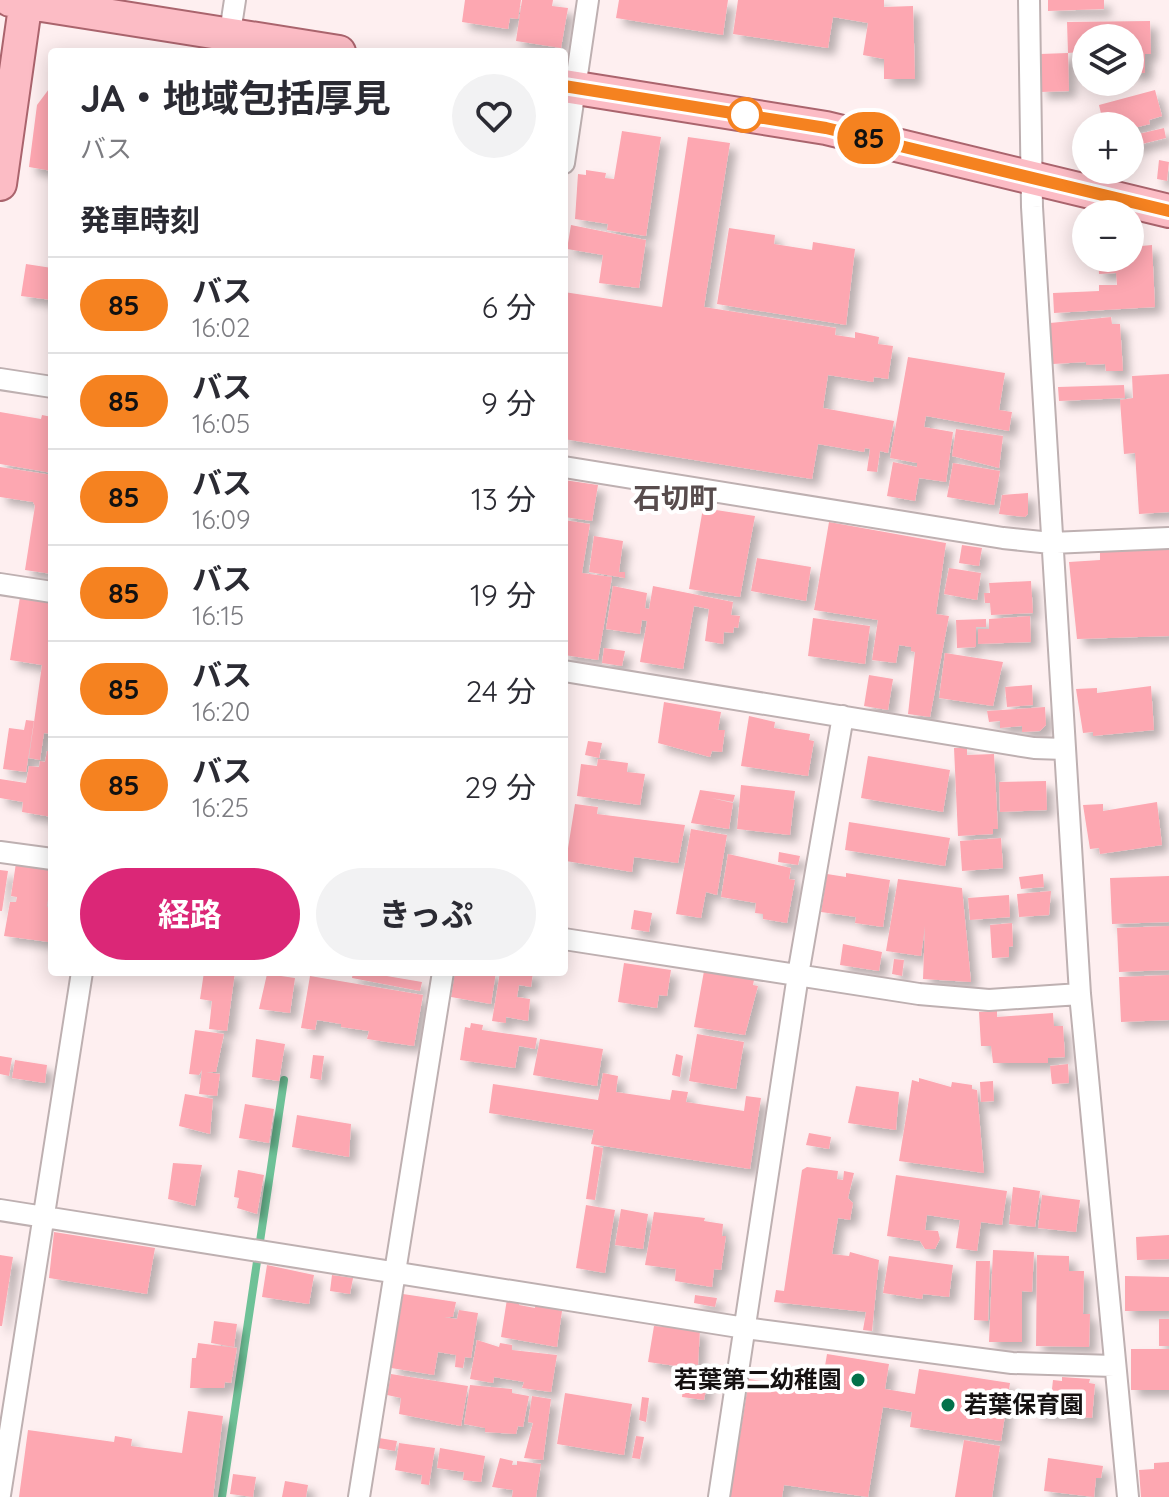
<!DOCTYPE html>
<html lang="ja">
<head>
<meta charset="utf-8">
<style>
	body { margin:0; font-family:Quicksand,"Noto Sans JP",sans-serif; background:#f2f2f3; color:#2b2b33; height:100vh; display:flex; flex-direction:column; font-size:30px; white-space:nowrap }
	* { box-sizing:border-box; margin:0 }
	p { font-size:26px; color:#7c7c81 }
	.icon { flex:none; width:44px; height:44px; fill:none; stroke:currentColor; stroke-width:2; stroke-linecap:round; stroke-linejoin:round }
	.map { position:relative; flex:1; overflow:hidden }
	.side { position:absolute; left:48px; top:48px; width:520px; height:928px; display:flex; flex-direction:column; background:#fff; border-radius:8px; box-shadow:0 4px 20px #0003 }
	.side>* { flex:none }
	.badge { padding:0 16px; border-radius:26px; font-size:28px; line-height:52px }
	.buttons { position:absolute; left:1072px; top:24px; display:grid; gap:16px }
	.buttons a { display:grid; place-items:center; width:72px; height:72px; border-radius:50%; background:#fff; box-shadow:0 4px 20px #0003; font-size:40px }
	.map>.badge { position:absolute; translate:-50% -50%; box-shadow:0 0 0 4px #fff }
	h2 { padding:0 32px; font-size:30px; line-height:72px }
	.round { display:grid; place-items:center; flex:none; width:84px; height:84px; border-radius:42px; background:#f2f2f3 }
	.overview { display:flex; align-items:center; justify-content:space-between; height:136px; padding:0 32px }
	h1 { font-size:38px; font-weight:700; line-height:60px }
	.primary-button { display:flex; gap:16px; margin-top:auto; padding:16px 32px }
	.primary-button a { flex:1; height:92px; border-radius:48px; background:#db2777; color:#fff; font-size:32px; font-weight:700; line-height:92px; text-align:center }
	.primary-button a+a { background:#f2f2f3; color:#2b2b33 }
	ul { padding:0; list-style:none }
	li { display:flex; align-items:center; gap:24px; height:96px; padding:0 32px; border-top:2px solid #e1e1e2 }
	li div { flex:1 }
	li b { display:block; font-size:30px }
	li em { font-style:normal }
	li .badge { min-width:88px; font-weight:700; text-align:center }
	.map>svg:first-child { display:block }
	.lines { fill:none; stroke-linecap:round; stroke-linejoin:round }
	.stream { stroke:#6ec197; stroke-width:8 }
	.building { fill:#fda7b1; filter:url(#shadow) }
	.minor-casing { stroke:#beb0b1; stroke-width:24 }
	.primary-casing { stroke:#aa646d; stroke-width:36 }
	.minor { stroke:#fff; stroke-width:20 }
	.primary { stroke:#fcbcc5; stroke-width:32 }
	.line-casing { stroke:#fff; stroke-width:18 }
	.line { stroke:#f58220; stroke-width:12 }
	.stop-dot { fill:#fff; stroke:#f58220; stroke-width:4 }
	.poi-dot { fill:#02714a; stroke:#fff; stroke-width:3 }
	.labels { text-anchor:middle; stroke-width:8; stroke-linejoin:round; paint-order:stroke }
	.poi-label { font-size:24px; font-weight:bold; fill:#151111; stroke:#fff; text-anchor:end }
	.quarter-label { font-size:28px; font-weight:bold; fill:#584c4d; stroke:#fff }
</style>
</head>
<body>
<div class="map">
<svg width="1169" height="1497" viewBox="0 0 1169 1497">
	<defs>
		<filter id="shadow"><feDropShadow dx="7" dy="7" stdDeviation="4" flood-color="#0004"/></filter>
	</defs>
	<rect width="100%" height="100%" fill="#feeff0"/>
	<g class="lines">
		<!-- stream -->
		<path class="stream" d="M222 1497 284 1080"/>
	</g>
	<!-- building -->
	<path class="building" d="M465 0H521L518 19 510 18 508 29 462 22Z
		M522 0H553L552 6 568 8 561 48 516 41Z
		M619 0H728L723 35 616 18Z
		M738 0H884V7L913 6 915 79H884V59L863 55 868 23 833 17 828 48 733 34Z
		M1048 0H1104V9L1048 11Z
		M1150 21 1151 54H1145V73H1130V38H1086V67H1080V52L1068 53 1067 22Z
		M1068 53 1069 91 1040 92V54Z
		M52 85V171L29 167 37 105Z
		M1155 90 1162 116 1149 120 1150 124 1130 129 1127 125 1104 126 1099 105Z
		M1164 128 1166 138 1130 147V136Z
		M622 131 661 137 646 236 607 230 608 224 575 219 578 174 586 175V170L606 173 605 178 614 179Z
		M688 137 730 143 704 307 836 328 835 335 855 338V332L879 337 878 344 893 346 888 379 874 377 873 382 828 375 823 408 894 421 888 453 880 451 877 472 867 471 870 449 865 448 864 452 818 444 812 479 564 439V292L662 307Z
		M1159 160 1169 162 1167 181 1157 179Z
		M571 225 646 240 639 288 599 283 603 255 567 249Z
		M729 228 775 235 774 244 812 250 813 242 855 249 846 325 717 304Z
		M1152 245 1155 307 1054 313 1053 293 1099 291V285H1117L1116 273 1099 274 1098 258H1130V247Z
		M26 264 52 268V300L21 296Z
		M1111 317 1112 324H1120L1123 371H1106L1105 364 1086 365V362L1053 364 1050 323Z
		M908 357 1005 373 999 410 1012 412 1009 431 926 416 924 427 953 432 946 482 919 478 915 501 887 496 893 462 917 467V463L890 458Z
		M1169 374V512L1139 514 1135 453 1124 454 1120 400 1133 398 1132 376Z
		M1124 385 1125 398 1059 401 1058 387Z
		M0 412 41 419 42 415 52 417V473L0 464Z
		M956 429 1003 436 999 468 952 456Z
		M953 463 1000 471 994 505 947 497Z
		M0 467 52 475V574L25 570 35 506 33 502 0 497Z
		M564 480 598 485 592 521 564 517Z
		M1028 493V514L1025 517 999 514 1002 495Z
		M703 508 755 516 740 597 689 589Z
		M564 520 590 524 582 573 612 577 598 660 564 655Z
		M829 522 946 543 936 614 949 616 930 717 908 714 915 652 911 651V647L899 645 896 663 872 660 878 620 814 610Z
		M594 536 623 541 619 572H625V578L589 572Z
		M962 545 982 548 979 566 959 563Z
		M1169 545V636L1077 639 1069 562 1100 560V550Z
		M757 558 811 567 806 601 751 591Z
		M949 568 981 573 977 600 944 594Z
		M1031 581 1033 613 991 615 990 603H985L984 593H990L989 583Z
		M613 586 647 593 645 608 649 609 653 586 733 602 731 615 740 616 738 628 734 627 733 633 724 632 723 644 705 641 709 609 694 606 683 669 640 662 647 621 642 620 640 634 606 629Z
		M20 597 52 601V734L44 733 40 760 29 758 42 665 10 660Z
		M1030 616 1031 642 978 644V629H989V619Z
		M813 618 870 626 865 664 808 656Z
		M986 619V627H976V647L957 648 956 620Z
		M604 648 625 651 622 666 602 663Z
		M945 653 1003 662 993 706 939 698Z
		M869 675 893 679 888 710 864 706Z
		M1032 685 1033 705 1007 707 1005 687Z
		M1151 686 1154 730 1093 736V732L1083 733 1076 689 1097 688V693Z
		M664 702 721 712 718 730H725L722 752 712 751 710 757 658 743Z
		M1045 707 1046 725 1040 731 1022 732V726L1000 728V721L989 722 987 711Z
		M749 716 775 722 774 728 810 734 809 740 814 741 808 776 741 766Z
		M26 720 34 721 26 772 3 769 9 728 24 730Z
		M588 741 602 743 599 758 585 755Z
		M954 748H967V755L994 754 998 829H993V834L958 836Z
		M47 751H52V817L22 812 23 802 0 798V779L26 783 29 766 39 767 40 761 45 762Z
		M868 756 950 770 943 812 861 798Z
		M598 759 628 763 627 772 645 774 640 805 577 796 581 764 597 766Z
		M1046 781 1047 810 1000 812 999 782Z
		M741 785 795 791 790 835 737 829Z
		M700 790 735 795 733 802 711 798 733 803 729 829 691 823Z
		M1157 802 1162 845 1100 854 1099 848 1090 849 1083 805 1103 804V811Z
		M575 804 598 807 597 814 685 825 678 863 634 857 632 872 566 861Z
		M849 822 950 838 945 866 845 850Z
		M691 829 727 835 717 895 706 892 701 918 676 914Z
		M1001 838 1003 868 962 871 960 841Z
		M779 852 800 856 798 865 778 862Z
		M728 854 791 868 789 879 795 880 787 923 763 919V914L755 913 756 903 721 897Z
		M16 863 52 869 47 907 52 908 49 942 4 936 10 902H16L17 897 11 896Z
		M0 870 8 871 2 911H0Z
		M846 873 890 880 883 927 855 923 856 917 821 912 827 874 846 877Z
		M1043 874 1044 887 1021 889 1019 877Z
		M1169 876V922L1112 924 1110 878Z
		M898 879 962 888 971 982 923 979 925 926 921 956 886 951Z
		M1051 891 1049 915 1019 917 1017 894Z
		M1009 895 1010 917 970 920 968 898Z
		M634 910 652 913 649 932 631 929Z
		M1012 923 1013 946 1009 947V957L992 958 990 925Z
		M1169 926V970L1119 972 1117 928Z
		M843 944 882 952 879 971 840 965Z
		M894 959 904 960 902 976 892 974Z
		M624 963 671 970 667 996 659 995 657 1008 618 1002Z
		M704 971 754 980 753 985 758 986 745 1035 694 1027Z
		M204 972H235L227 1031 209 1029 212 1001 200 999Z
		M353 972H382L381 975 422 982 420 991 352 978Z
		M455 972H496L491 1004 451 997Z
		M500 972H533L531 987 519 985 517 997 530 999 528 1021 506 1017V1023L492 1021Z
		M267 974 295 978 290 1013 259 1009Z
		M1169 975V1020L1121 1022 1119 977Z
		M310 976 423 995 414 1046 367 1039 369 1031 341 1027V1024L317 1020 315 1030 301 1028Z
		M997 1011V1017L1053 1013 1054 1026H1063L1065 1057 1048 1058V1063H993L991 1046H981L979 1012Z
		M471 1023 483 1025 482 1030 537 1038 535 1049 519 1046 515 1068 460 1060 465 1027 470 1028Z
		M195 1030 224 1034 216 1072H206L220 1074 217 1096 199 1094 202 1070 199 1075 189 1074Z
		M697 1034 744 1042 736 1089 689 1081Z
		M256 1039 285 1044 279 1081 252 1077Z
		M540 1039 603 1049 597 1086 533 1075Z
		M676 1054 683 1056 680 1077 672 1075Z
		M313 1055 324 1056 321 1080 310 1078Z
		M0 1056 12 1058 9 1076 0 1074Z
		M15 1060 47 1065 45 1083 12 1078Z
		M1068 1064 1069 1083 1052 1084 1050 1066Z
		M603 1073 618 1076 616 1092 670 1100 672 1090 688 1092 686 1102 744 1111 746 1096 761 1098 750 1169 591 1144 594 1130 489 1113 493 1084 598 1100Z
		M919 1078 951 1087 952 1082 972 1085V1089L977 1090 984 1173 899 1161 912 1080 919 1082Z
		M993 1081 994 1101 981 1102 980 1082Z
		M856 1086 899 1092 896 1130 848 1123Z
		M185 1094 213 1099 210 1134 179 1126Z
		M245 1104 274 1109 269 1143 239 1138Z
		M297 1115 351 1124 349 1157 292 1147Z
		M809 1133 831 1137 829 1149 806 1145Z
		M594 1146 603 1148 595 1200 586 1199Z
		M173 1163 202 1165 195 1206 168 1199Z
		M807 1167 838 1171 837 1179 843 1180 844 1171 854 1173 848 1198 853 1203 850 1220 838 1218 832 1254 849 1256 850 1252 879 1260 872 1331 863 1330 866 1312 774 1302 776 1290 784 1291 802 1170Z
		M238 1170 264 1175 257 1214 237 1208 239 1198 234 1197Z
		M896 1175 1007 1191 1002 1225 981 1222 977 1251 956 1248 960 1220 927 1215 925 1230 938 1231 940 1239 935 1249H925L920 1241 887 1236Z
		M1013 1187 1040 1191 1035 1227 1009 1224Z
		M1042 1195 1080 1200 1076 1232 1038 1228Z
		M586 1205 615 1210 605 1273 576 1268Z
		M621 1209 648 1214 643 1249 615 1245Z
		M654 1212 705 1218 704 1221 723 1224 722 1236H726L721 1270 714 1269 712 1287 675 1281 676 1269 645 1265Z
		M54 1232 155 1248 147 1294 49 1278Z
		M1169 1235V1259L1137 1260 1136 1237Z
		M993 1250 1034 1252 1032 1292 1022 1291V1342H989Z
		M0 1255 13 1257 2 1326H0Z
		M1037 1255 1069 1256V1271H1084L1083 1314H1090L1089 1347 1036 1346Z
		M889 1256 953 1265 949 1297 923 1294 922 1299 883 1293Z
		M976 1261H990L988 1321 974 1320Z
		M267 1265 314 1275 309 1304 262 1297Z
		M332 1275 353 1278 350 1294 330 1291Z
		M1125 1276 1169 1277V1311H1125Z
		M403 1294 456 1302 453 1317H444L457 1319 459 1310 478 1313 471 1358 465 1357 463 1368 455 1367 456 1355 438 1352 434 1375 391 1368Z
		M695 1295 717 1298 715 1307 694 1303Z
		M507 1299 519 1301V1305L535 1308V1304L562 1311 557 1347 501 1337Z
		M1159 1319H1169V1346H1159Z
		M214 1321 237 1324 234 1347 211 1343Z
		M654 1326 700 1329 698 1365 690 1363V1368L648 1362Z
		M477 1340 499 1347 500 1343 512 1345V1350L557 1355 551 1392 522 1388 524 1382 494 1377 493 1383 470 1379Z
		M198 1343 237 1348 231 1383 225 1382 224 1388H190L192 1358H196Z
		M1131 1349H1169V1390H1131Z
		M827 1354 889 1364 885 1389 915 1394 919 1369 1010 1383 1001 1441 910 1427 912 1412 883 1407 868 1497 784 1485 782 1497H730L749 1379 821 1390Z
		M391 1374 468 1386 461 1426 399 1414 401 1398 387 1395Z
		M690 1377 708 1380 704 1400 682 1397 684 1382 689 1383Z
		M1062 1377 1090 1379 1089 1383 1095 1384 1092 1418 1034 1413 1036 1397 1051 1398 1053 1380 1062 1381Z
		M470 1385 512 1389V1393L529 1396 523 1427 518 1426 516 1434 485 1432V1428L464 1424Z
		M565 1393 632 1404 624 1455 557 1444Z
		M532 1396 551 1399 543 1460 524 1458 533 1423 528 1422Z
		M642 1397 649 1398 646 1422 639 1420Z
		M188 1411 223 1416 213 1497H19L28 1430 114 1442 115 1436 132 1439 131 1446 182 1453Z
		M636 1436 644 1437 640 1459 632 1458Z
		M379 1438 397 1441 395 1451 378 1448Z
		M964 1440 1000 1446 992 1497H955Z
		M399 1443 435 1448 429 1485 421 1484 422 1475 395 1470Z
		M440 1448 485 1456 481 1482 463 1480 464 1472 437 1468Z
		M500 1458 513 1461 512 1465H517V1461L541 1464 536 1497H512L513 1490 492 1487Z
		M1048 1458 1103 1466 1101 1478H1096L1094 1497 1044 1491Z
		M1169 1462V1497H1141L1139 1470 1154 1469V1463Z
		M233 1474 256 1477 253 1497 230 1494Z
		M285 1481 308 1485 306 1497H282Z"/>
	<g class="lines">
		<defs>
			<path id="minor" d="M1029 0 1032 207 1080 994 1128 1497
				M227 52 235 0
				M564 163 588 0
				M0 379 52 387
				M564 467 1003 538 1051 543 1169 538
				M0 584 52 592
				M564 671 1034 748 1065 749
				M0 852 52 859
				M564 939 919 994 989 1000 1080 994
				M0 1210 745 1328 1012 1363 1114 1366
				M0 1495 82 972
				M359 1497 443 972
				M719 1497 798 975 843 716"/>
			<path id="primary" d="M10 0 339 52
				M564 86 826 128 1169 211
				M0 184 26 0"/>
		</defs>
		<!-- minor casing -->
		<use href="#minor" class="minor-casing"/>
		<!-- primary casing -->
		<use href="#primary" class="primary-casing"/>
		<!-- minor -->
		<use href="#minor" class="minor"/>
		<!-- primary -->
		<use href="#primary" class="primary"/>
	</g>
	<g class="lines">
		<defs>
			<path id="line" d="M564 86 826 128 1169 211"/>
		</defs>
		<!-- line casing -->
		<use href="#line" class="line-casing"/>
		<!-- line -->
		<use href="#line" class="line"/>
	</g>
	<!-- markers -->
	<circle class="stop-dot" cx="745" cy="115" r="16"/>
	<g class="poi-dot">
		<circle cx="858" cy="1380" r="8"/>
		<circle cx="948" cy="1405" r="8"/>
	</g>
	<g class="labels">
		<!-- poi labels -->
		<g class="poi-label">
			<text x="842" y="1388">若葉第二幼稚園</text>
			<text x="964" y="1413" text-anchor="start">若葉保育園</text>
		</g>
		<!-- quarter labels -->
		<g class="quarter-label">
			<text x="675" y="508">石切町</text>
		</g>
	</g>
</svg>
<div class="buttons">
<a><svg class="icon" aria-label="layers" viewBox="0 0 24 24"><path d="M12 4l9 5-9 5-9-5zM3 14l9 5 9-5"/></svg></a>
<a>+</a>
<a>−</a>
</div>
<b class="badge" style="left:869px;top:138px;background:#f58220;color:#111">85</b>
<section class="side">
<div class="overview"><div><h1>JA・地域包括厚見</h1><p>バス</p></div><a class="round"><svg class="icon" aria-label="heart" viewBox="0 0 24 24"><path d="M12 20l-8-8c-3-5 5-10 8-4 3-6 11-1 8 4z"/></svg></a></div>
<h2>発車時刻</h2>
<ul>
<li><span class="badge" style="background:#f58220;color:#111">85</span><div><b>バス</b><p>16:02</p></div><em>6 分</em></li>
<li><span class="badge" style="background:#f58220;color:#111">85</span><div><b>バス</b><p>16:05</p></div><em>9 分</em></li>
<li><span class="badge" style="background:#f58220;color:#111">85</span><div><b>バス</b><p>16:09</p></div><em>13 分</em></li>
<li><span class="badge" style="background:#f58220;color:#111">85</span><div><b>バス</b><p>16:15</p></div><em>19 分</em></li>
<li><span class="badge" style="background:#f58220;color:#111">85</span><div><b>バス</b><p>16:20</p></div><em>24 分</em></li>
<li><span class="badge" style="background:#f58220;color:#111">85</span><div><b>バス</b><p>16:25</p></div><em>29 分</em></li>
</ul>
<div class="primary-button"><a>経路</a><a>きっぷ</a></div>
</section>
</div>
</body>
</html>
